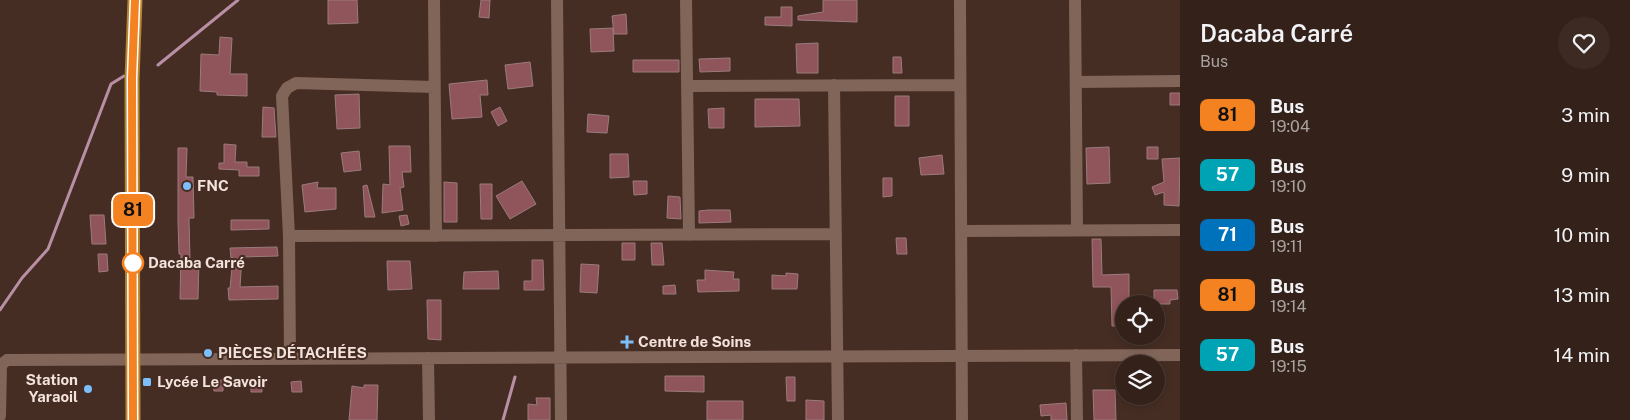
<!DOCTYPE html>
<html lang="en">
<head>
<meta charset="utf-8">
<style>
	body { margin:0; font-family:"Public Sans",sans-serif; background:#3c2a23; color:#f1f3f6; height:100vh; display:flex; flex-direction:column; font-size:19px; white-space:nowrap }
	* { box-sizing:border-box; margin:0 }
	p { font-size:16px; color:#a9a4a2 }
	.icon { flex:none; width:28px; height:28px; fill:none; stroke:currentColor; stroke-width:2; stroke-linecap:round; stroke-linejoin:round }
	.map { position:relative; flex:1; overflow:hidden }
	.panel { display:flex; flex-direction:column; background:#34221a; width:450px }
	.panel>* { flex:none }
	.badge { padding:0 10px; border-radius:8px; font-size:18px; line-height:32px }
	.buttons { position:absolute; left:1115px; top:295px; display:grid; gap:10px }
	.buttons a { display:grid; place-items:center; width:50px; height:50px; border-radius:50%; background:#34221a; box-shadow:0 2px 8px #0003,0 0 0 1px #4e3f39; font-size:25px }
	.map>.badge { position:absolute; translate:-50% -50%; box-shadow:0 0 0 2px #fff }
	.round { display:grid; place-items:center; flex:none; width:52px; height:52px; border-radius:26px; background:#3c2a23 }
	.headline { display:flex; align-items:center; justify-content:space-between; height:85px; padding:0 20px }
	h1 { font-size:24px; font-weight:600; line-height:38px }
	ul { padding:0; list-style:none }
	li { display:flex; align-items:center; gap:15px; height:60px; padding:0 20px }
	li div { flex:1 }
	li b { display:block; font-size:19px }
	li em { font-style:normal }
	li .badge { min-width:55px; font-weight:700; text-align:center }
	main { display:flex; flex:1; min-height:0 }
	.map>svg:first-child { display:block }
	.lines { fill:none; stroke-linecap:round; stroke-linejoin:round }
	.stream { stroke:#b98fa5; stroke-width:3 }
	.building { fill:#90545b; stroke:#9b7b7d }
	.minor { stroke:#816559; stroke-width:12 }
	.trunk { stroke:#b88430; stroke-width:15 }
	.line-casing { stroke:#fff; stroke-width:11 }
	.line { stroke:#f58220; stroke-width:8 }
	.poi-dot { fill:#7cbef9; stroke:#462d23; stroke-width:2 }
	.stop-dot { fill:#fff; stroke:#f58220; stroke-width:2.5 }
	.labels { text-anchor:middle; stroke-width:4; stroke-linejoin:round; paint-order:stroke }
	.poi-label { font-size:15px; font-weight:bold; fill:#f3e3dc; stroke:#462d23; text-anchor:start }
	.stop-label { font-size:15px; font-weight:bold; fill:#f3e3dc; stroke:#462d23; text-anchor:start }
</style>
</head>
<body>
<main>
<div class="map">
<svg width="1180" height="420" viewBox="0 0 1180 420">
	<rect width="100%" height="100%" fill="#462d23"/>
	<g class="lines">
		<!-- stream -->
		<path class="stream" d="M158 65 238 0
			M0 310 22 278 48 249 111 84 124 76
			M503 420 515 377"/>
	</g>
	<!-- building -->
	<path class="building" d="M328 0H357L358 23 328 24Z
		M481 0H490L489 18 479 17Z
		M823 0H857V22L798 20V16L823 12Z
		M781 7H792V26L765 25V17H781Z
		M626 14 627 34H614L612 16Z
		M613 28 614 51 591 52 590 29Z
		M220 37 232 38 230 74H247V96L217 95V92L200 91 201 54 219 55Z
		M818 43V73H797L796 44Z
		M893 57H901L902 73H893Z
		M730 58V71L700 72 699 59Z
		M633 60H679V72H633Z
		M530 62 533 86 508 89 505 65Z
		M487 80 488 95H480L482 117 452 119 449 84Z
		M1170 93H1180V105H1170Z
		M359 94 360 128 337 129 335 95Z
		M895 96H909V126H895Z
		M755 99H799L800 126 755 127Z
		M263 107 274 108 276 137H262Z
		M500 107 507 121 498 126 491 112Z
		M724 108V128H709L708 109Z
		M588 114 609 116 607 133 587 132Z
		M224 144 236 145 235 162H247V167H259V176H239V170L219 169V163H224Z
		M389 146H410L411 172H402L404 187 400 188 403 210 382 213 383 184 390 185Z
		M1109 147 1110 183 1087 184 1086 148Z
		M1147 147H1158V159H1147Z
		M178 148H187L186 177H193L194 218H189L190 260H199L198 299H180L181 254H179L178 221Z
		M359 151 361 170 344 172 341 153Z
		M610 154H628L629 177 610 178Z
		M942 155 944 174 921 175 919 158Z
		M1180 158 1179 206 1164 205V192L1155 195 1152 187 1164 182 1162 159Z
		M883 178H892V196L883 197Z
		M522 181 536 204 510 219 496 196Z
		M633 181H647V194L634 195Z
		M318 182 317 188H336V209L305 212 302 185Z
		M444 182 457 183V222H444Z
		M480 184H492V219H481Z
		M367 185 375 217H365L363 186Z
		M668 196 680 197 681 219 667 218Z
		M708 210H730L731 222 699 223V211Z
		M90 215H104L106 244H92Z
		M407 215 409 224 401 226 399 216Z
		M231 220H269V229L231 230Z
		M896 238H906L907 254H897Z
		M1092 239H1101L1102 275 1129 274V304H1124V326H1112L1111 287H1093Z
		M622 243H635V260H622Z
		M651 243H662L664 265H652Z
		M277 247 278 256 242 257 240 287 278 286V299L229 300 228 288H230L233 258H231L230 248Z
		M98 254H107L108 271 99 272Z
		M532 260H543L544 290H524V281H532Z
		M387 261H410L412 289 388 290Z
		M581 264 599 265 597 293 580 292Z
		M705 270 734 272 733 279H739V291L698 292 697 280H705Z
		M498 271 499 289H463L464 272Z
		M786 273 798 274 797 289H772V275L786 276Z
		M675 285 676 294H663V286Z
		M1154 290H1177L1178 299 1170 300V304H1154Z
		M427 300H441V340L428 339Z
		M60 373 63 384 54 386 51 375Z
		M665 376H704V392L665 391Z
		M786 377H795V401H787Z
		M223 380V391H214L213 381Z
		M251 380H261L262 392H251Z
		M301 381 302 392H292L291 382Z
		M364 385H378L377 420H349L352 386 364 388Z
		M1093 390H1115L1116 420H1094Z
		M536 398H550V420H528V404L537 405Z
		M806 400 824 401V420H806Z
		M707 401H743V420H707Z
		M1066 403 1067 420H1051V415L1041 416 1040 405Z"/>
	<g class="lines">
		<!-- minor -->
		<path class="minor" d="M434 0 436 236
			M557 0 561 420
			M686 0 689 235
			M960 0 962 420
			M1075 0 1077 230
			M1076 82 1180 81
			M834 85 838 420
			M688 86 960 85
			M961 231 1180 230
			M289 236 836 234
			M1076 355 1077 420
			M290 358 289 236 282 96 287 88 296 83 434 87
			M428 358 429 420
			M0 416 1 365 7 360 1180 355"/>
		<!-- trunk -->
		<path class="trunk" d="M133 420 132 79 135 0"/>
	</g>
	<g class="lines">
		<defs>
			<path id="line" d="M133 420 132 78 135 0"/>
		</defs>
		<!-- line casing -->
		<use href="#line" class="line-casing"/>
		<!-- line -->
		<use href="#line" class="line"/>
	</g>
	<!-- markers -->
	<g class="poi-dot">
		<circle cx="187" cy="186" r="5"/>
		<path d="M624.5 334.5h5v5h5v5h-5v5h-5v-5h-5v-5h5z"/>
		<circle cx="208" cy="353" r="5"/>
		<rect x="142" y="377" width="10" height="10" rx="2.5"/>
		<circle cx="88" cy="389" r="5"/>
	</g>
	<circle class="stop-dot" cx="133" cy="263" r="10"/>
	<g class="labels">
		<!-- poi labels -->
		<g class="poi-label">
			<text x="197" y="191">FNC</text>
			<text x="638" y="347">Centre de Soins</text>
			<text x="218" y="358">PIÈCES DÉTACHÉES</text>
			<text x="78" y="385" text-anchor="end">Station<tspan x="78" dy="17">Yaraoil</tspan></text>
			<text x="157" y="387">Lycée Le Savoir</text>
		</g>
		<!-- stop labels -->
		<g class="stop-label">
			<text x="148" y="268">Dacaba Carré</text>
		</g>
	</g>
</svg>
<div class="buttons">
<a><svg class="icon" aria-label="locate" viewBox="0 0 24 24"><circle cx="12" cy="12" r="6"/><path d="M12 2v4M12 18v4M2 12h4M18 12h4"/></svg></a>
<a><svg class="icon" aria-label="layers" viewBox="0 0 24 24"><path d="M12 4l9 5-9 5-9-5zM3 14l9 5 9-5"/></svg></a>
</div>
<b class="badge" style="left:133px;top:210px;background:#f58220;color:#111">81</b>
</div>
<section class="panel">
<div class="headline"><div><h1>Dacaba Carré</h1><p>Bus</p></div><a class="round"><svg class="icon" aria-label="heart" viewBox="0 0 24 24"><path d="M12 20l-8-8c-3-5 5-10 8-4 3-6 11-1 8 4z"/></svg></a></div>
<ul>
<li><span class="badge" style="background:#f58220;color:#111">81</span><div><b>Bus</b><p>19:04</p></div><em>3 min</em></li>
<li><span class="badge" style="background:#00a3b4;color:#fff">57</span><div><b>Bus</b><p>19:10</p></div><em>9 min</em></li>
<li><span class="badge" style="background:#0072bc;color:#fff">71</span><div><b>Bus</b><p>19:11</p></div><em>10 min</em></li>
<li><span class="badge" style="background:#f58220;color:#111">81</span><div><b>Bus</b><p>19:14</p></div><em>13 min</em></li>
<li><span class="badge" style="background:#00a3b4;color:#fff">57</span><div><b>Bus</b><p>19:15</p></div><em>14 min</em></li>
</ul>
</section>
</main>
</body>
</html>
